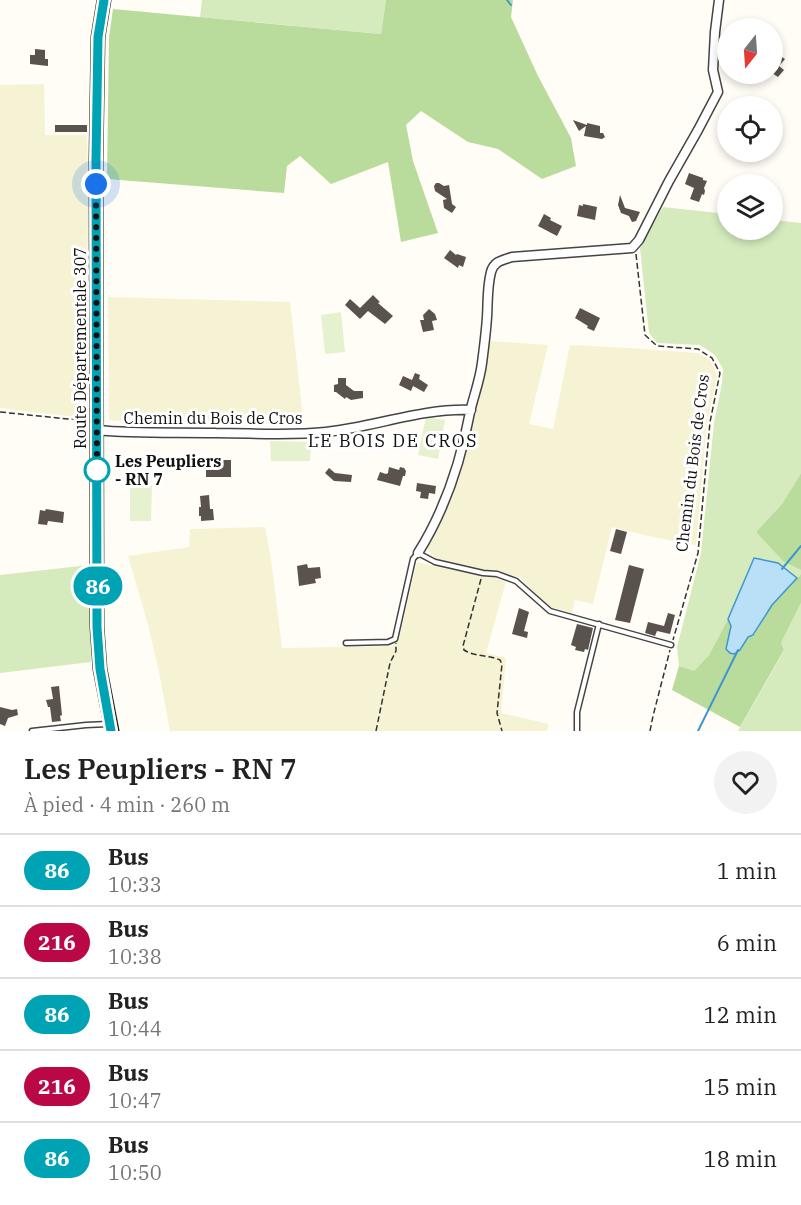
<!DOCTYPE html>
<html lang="fr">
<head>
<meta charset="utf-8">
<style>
	body { margin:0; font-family:"IBM Plex Serif",serif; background:#f2f2f2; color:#222; height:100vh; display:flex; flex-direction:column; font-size:22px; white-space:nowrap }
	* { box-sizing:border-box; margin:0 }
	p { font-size:20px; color:#767676 }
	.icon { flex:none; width:33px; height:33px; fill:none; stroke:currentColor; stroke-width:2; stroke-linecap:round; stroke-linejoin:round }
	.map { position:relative; height:731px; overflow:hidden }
	.sheet { display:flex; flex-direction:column; background:#fff; flex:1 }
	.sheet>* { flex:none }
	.badge { padding:0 12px; border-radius:20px; font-size:21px; line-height:39px }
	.needle { width:39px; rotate:197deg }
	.buttons { position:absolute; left:717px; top:18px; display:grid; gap:12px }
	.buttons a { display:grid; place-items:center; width:66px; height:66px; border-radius:50%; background:#fff; box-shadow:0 3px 9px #0003; font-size:30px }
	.you { position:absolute; width:30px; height:30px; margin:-15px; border:4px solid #fff; border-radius:50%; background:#1a73e8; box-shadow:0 0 0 9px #1a73e833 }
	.map>.badge { position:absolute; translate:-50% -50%; box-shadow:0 0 0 3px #fff }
	.round { display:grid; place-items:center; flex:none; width:63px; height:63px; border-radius:32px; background:#f2f2f2 }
	.head { display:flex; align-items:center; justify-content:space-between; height:102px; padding:0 24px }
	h1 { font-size:28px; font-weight:600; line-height:45px }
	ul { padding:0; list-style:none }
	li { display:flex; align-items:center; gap:18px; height:72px; padding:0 24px; border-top:2px solid #e0e0e0 }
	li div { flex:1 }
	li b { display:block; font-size:22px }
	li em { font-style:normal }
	li .badge { min-width:66px; font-weight:700; text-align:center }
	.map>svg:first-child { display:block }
	.farmland { fill:#f6f3d4 }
	.green { fill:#d5ebbd }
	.forest { fill:#b9dc9c }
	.pitch { fill:#e6f2cf }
	.water { fill:#b9e0f7; stroke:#3f96cf; stroke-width:1.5 }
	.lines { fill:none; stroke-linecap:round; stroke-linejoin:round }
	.stream { stroke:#3f96cf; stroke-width:2 }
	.building { fill:#5a524d }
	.service-casing { stroke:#444; stroke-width:7 }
	.minor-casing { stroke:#444; stroke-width:11 }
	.primary-casing { stroke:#222; stroke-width:15 }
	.path { stroke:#333; stroke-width:1.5; stroke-dasharray:6 3; stroke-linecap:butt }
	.service { stroke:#fff; stroke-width:4 }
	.minor { stroke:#fff; stroke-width:8 }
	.primary { stroke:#f9d66b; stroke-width:12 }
	.line-casing { stroke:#fff; stroke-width:14 }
	.line { stroke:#00a3b4; stroke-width:9 }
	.walk { stroke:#111; stroke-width:6; stroke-dasharray:0 10.8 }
	.stop-dot { fill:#fff; stroke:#00a3b4; stroke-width:3 }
	.labels { text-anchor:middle; stroke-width:6; stroke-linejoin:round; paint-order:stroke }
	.street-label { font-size:16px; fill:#111; stroke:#fff }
	.stop-label { font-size:16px; font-weight:bold; fill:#111; stroke:#fff; text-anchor:start }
	.neighbourhood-label { font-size:18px; letter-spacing:1.5px; fill:#111; stroke:#fff }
</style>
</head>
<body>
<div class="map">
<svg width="801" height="731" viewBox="0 0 801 731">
	<rect width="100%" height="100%" fill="#fffdf5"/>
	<!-- farmland -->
	<path class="farmland" d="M44 84 45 135H87L88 212 85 415 68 416 0 408V85Z
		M108 297 290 302 303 418 274 424 141 423 109 420Z
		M490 341 548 345 529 424 553 429 570 345 629 348 697 353 710 360 714 368 717 377 707 423 696 545 653 537 612 527 593 604 575 600 572 613 551 607 544 602 520 578 508 574 486 653 506 658 501 713 549 724 547 731H170L159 672 148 625 128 556 189 547 190 529 265 527 271 559 282 648 393 646 399 638 417 562 434 566 436 559 427 549 428 543 454 487 471 431 485 370Z"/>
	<!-- green -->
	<path class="green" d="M202 0H386L381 34 200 17Z
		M663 207 727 214 728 230H772L773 220 801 223V473L782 504 756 532 783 560 801 570V574L797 578 778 563 754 558 728 619 709 655 693 672 679 666 677 647 701 553 714 423 722 383 723 369 715 355 700 345 657 343 649 333 640 248Z
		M89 565 91 662 0 673V575Z
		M801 603V731H738L784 651 781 643Z"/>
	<!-- forest -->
	<path class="forest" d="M386 0H513L511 17 538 76 571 138 576 166 542 179 498 149 468 142 421 111 406 125 413 161 438 233 401 242 388 162 331 184 300 156 287 166 284 193 107 179 109 37 113 9 381 34Z
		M801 473V570L783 561 756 532 782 504Z
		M801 574V603L781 643 784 650 740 727 672 690 679 666 694 671 709 655 728 619 731 626 734 654 740 650 748 637 754 635 772 605Z"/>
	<!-- pitch -->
	<path class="pitch" d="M341 312 345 352 325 354 321 315Z
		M426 417 445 420 438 459 418 455Z
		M270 441 311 442 310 461H271Z
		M130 484 152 485 151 521H130Z"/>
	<!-- water -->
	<path class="water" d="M754 558 778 563 797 578 772 605 753 635 748 637 740 650 734 654 730 653 726 649 731 626 728 619Z"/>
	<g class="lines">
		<!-- stream -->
		<path class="stream" d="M507 0 511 5
			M782 569 801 546
			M698 731 738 650"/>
	</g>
	<!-- building -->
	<path class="building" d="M35 49 45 50V59H48V66L30 64V55H35Z
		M776 53 785 59 779 66 784 70 778 77 772 73V58Z
		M573 120 587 125V123L600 126V133H603L605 137 602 139 584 136 586 126 579 131Z
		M55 125H87V132H55Z
		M689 173 703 178V180L707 181 704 188 705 191 704 195 702 194 699 202 690 199 694 188 685 184Z
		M436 183H439L444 186 449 185 452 204 456 207 452 213 444 208 443 200 447 199 435 191 434 186Z
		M620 195 625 208 640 212 636 221 632 222 629 216 621 213 618 205Z
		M583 204 597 207 595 220 577 216 579 205 583 206Z
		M544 214 551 218 550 220 562 226 557 236 538 226Z
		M450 250 456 255 457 254 466 257 463 267 459 265 458 268 444 258Z
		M373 295 380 302 378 303 393 316 385 324 368 311 360 319 345 305 350 299 360 308Z
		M580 308 600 318 594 331 587 328 588 326 575 318Z
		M429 309 435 314 437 320 432 321 434 330 423 332 420 320H424L423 315Z
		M415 373 420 375 419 379 428 385 424 392 413 386 411 391 399 385 403 376 412 380Z
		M338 378H346V385L354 391H363V398L351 400 346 397 345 399 336 392H334V385L338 384Z
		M217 460H231V477H206V466L217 465Z
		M389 467 399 470 400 467 404 468 406 471 405 476H403L400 486 377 480 380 472 386 474 388 473Z
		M329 468 335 473 352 475 351 482 334 481 325 473Z
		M417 483 436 486 435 494 429 493 428 499 420 498 421 492 416 491Z
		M209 495 210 509H213L214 520 201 521V516H199V507H201L200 496Z
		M46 509 64 512 63 523 48 521 47 525 38 524 40 510 45 511Z
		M616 529 627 532 621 554 610 551Z
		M307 564 308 568 320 567 321 578 315 579 316 583 299 586 297 566Z
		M629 565 644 569 630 623 615 620Z
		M519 608 529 612 524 631 528 632 527 638 512 634Z
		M668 613 675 615 670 634 657 631 655 636 645 633 648 622 664 626Z
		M577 624 593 628 588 650 585 649 584 652 575 650 576 647 571 645Z
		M59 686 62 715 60 716 61 721 52 722 50 707H48L46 700 53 699 51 687Z
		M0 707 12 710 17 709 18 715 8 718 5 726 0 724Z"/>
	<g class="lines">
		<defs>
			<path id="service" d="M346 643 388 642 395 639 413 559 418 553 435 562 483 573 497 574 516 581 550 611 671 645
				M32 731 86 725 108 724
				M577 731V712L599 624"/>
			<path id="minor" d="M97 430C137 434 176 432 216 433 253 433 289 436 326 432 375 427 421 408 471 410
				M418 553C445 510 461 461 470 412 474 395 480 380 482 363 484 348 486 332 487 317 488 302 487 287 491 272 494 261 503 260 512 257L632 248 639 240 669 181 698 130 718 92 713 70 715 32 719 0"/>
			<path id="primary" d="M104 0 98 37 96 160 97 627 100 669 112 731"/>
		</defs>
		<!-- service casing -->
		<use href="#service" class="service-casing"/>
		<!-- minor casing -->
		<use href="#minor" class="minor-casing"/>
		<!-- primary casing -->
		<use href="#primary" class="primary-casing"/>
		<!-- path -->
		<path class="path" d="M636 254 645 335 657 346 698 349 712 358 720 373 710 422 698 553 673 640
			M0 412 68 419H86
			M481 579 463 646 464 650C475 657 489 655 500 660L502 664 497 713 502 731
			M376 731 390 663 396 651V643
			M650 731 653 716 670 650"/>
		<!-- service -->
		<use href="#service" class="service"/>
		<!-- minor -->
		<use href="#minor" class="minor"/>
		<!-- primary -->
		<use href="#primary" class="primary"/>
	</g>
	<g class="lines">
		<defs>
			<path id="line" d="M104 0 98 37 96 160 97 627 100 669 111 731"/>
		</defs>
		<!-- line casing -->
		<use href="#line" class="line-casing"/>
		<!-- line -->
		<use href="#line" class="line"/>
		<!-- walk -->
		<path class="walk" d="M96 184 97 471V470"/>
	</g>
	<!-- markers -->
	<circle class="stop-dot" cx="97" cy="470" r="12"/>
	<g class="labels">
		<!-- street labels -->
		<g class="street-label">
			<text transform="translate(80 348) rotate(-90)" y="6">Route Départementale 307</text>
			<text x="213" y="424">Chemin du Bois de Cros</text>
			<text transform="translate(692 463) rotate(-83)" y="6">Chemin du Bois de Cros</text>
		</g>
		<!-- stop labels -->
		<g class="stop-label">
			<text x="115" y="467">Les Peupliers<tspan x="115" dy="18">- RN 7</tspan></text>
		</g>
		<!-- neighbourhood labels -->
		<g class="neighbourhood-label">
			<text x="393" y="447">LE BOIS DE CROS</text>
		</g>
	</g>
</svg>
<div class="buttons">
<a><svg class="needle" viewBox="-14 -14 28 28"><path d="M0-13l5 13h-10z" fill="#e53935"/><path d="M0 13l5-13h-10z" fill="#767676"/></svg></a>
<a><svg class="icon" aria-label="locate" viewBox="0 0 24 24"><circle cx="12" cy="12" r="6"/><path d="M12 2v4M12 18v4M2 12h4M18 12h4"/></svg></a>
<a><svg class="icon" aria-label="layers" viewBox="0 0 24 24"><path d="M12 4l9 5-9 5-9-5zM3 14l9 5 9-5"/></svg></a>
</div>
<div class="you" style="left:96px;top:184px"></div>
<b class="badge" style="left:98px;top:586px;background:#00a3b4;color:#fff">86</b>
</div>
<section class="sheet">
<div class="head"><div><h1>Les Peupliers - RN 7</h1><p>À pied · 4 min · 260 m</p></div><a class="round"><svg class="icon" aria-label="heart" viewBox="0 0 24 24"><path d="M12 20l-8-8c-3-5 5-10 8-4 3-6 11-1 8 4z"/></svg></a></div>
<ul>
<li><span class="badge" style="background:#00a3b4;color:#fff">86</span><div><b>Bus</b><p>10:33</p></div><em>1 min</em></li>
<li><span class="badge" style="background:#b90845;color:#fff">216</span><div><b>Bus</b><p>10:38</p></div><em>6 min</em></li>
<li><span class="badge" style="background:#00a3b4;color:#fff">86</span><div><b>Bus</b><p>10:44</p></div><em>12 min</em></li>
<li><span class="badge" style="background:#b90845;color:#fff">216</span><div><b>Bus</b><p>10:47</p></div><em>15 min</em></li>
<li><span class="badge" style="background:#00a3b4;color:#fff">86</span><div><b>Bus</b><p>10:50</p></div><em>18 min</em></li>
</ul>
</section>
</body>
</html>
